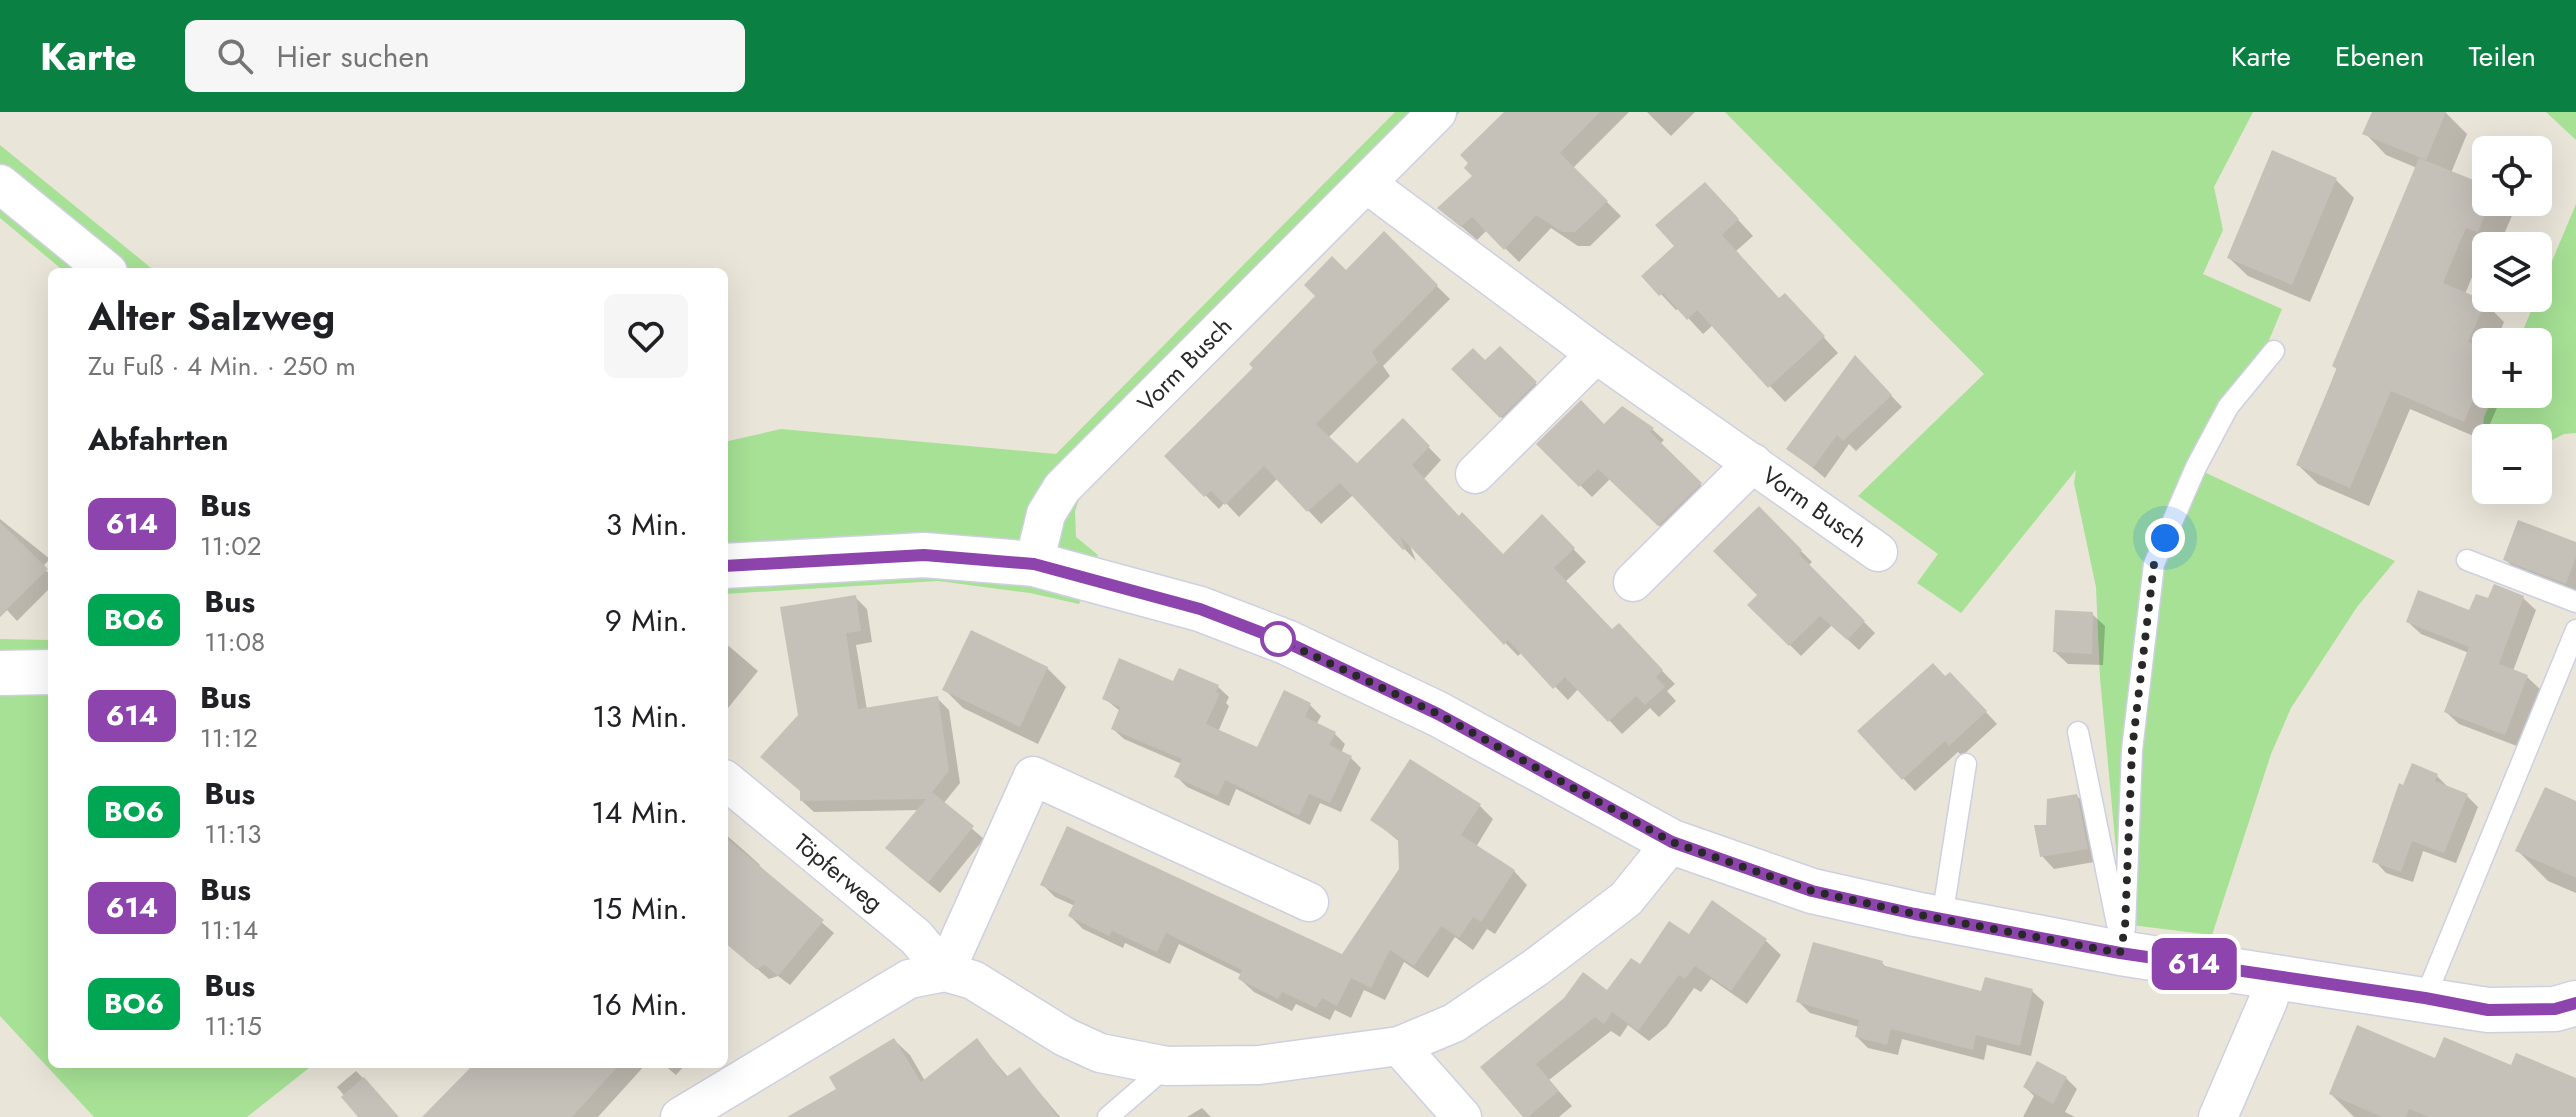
<!DOCTYPE html>
<html lang="de">
<head>
<meta charset="utf-8">
<style>
	body { margin:0; font-family:Jost,sans-serif; background:#f6f6f6; color:#202124; height:100vh; display:flex; flex-direction:column; font-size:30px; white-space:nowrap }
	* { box-sizing:border-box; margin:0 }
	p { font-size:26px; color:#757577 }
	.icon { flex:none; width:44px; height:44px; fill:none; stroke:currentColor; stroke-width:2; stroke-linecap:round; stroke-linejoin:round }
	.map { position:relative; flex:1; overflow:hidden }
	.drawer { position:absolute; left:48px; top:156px; width:680px; height:800px; display:flex; flex-direction:column; background:#fff; border-radius:12px; box-shadow:0 8px 32px #0002 }
	.drawer>* { flex:none }
	.badge { padding:0 16px; border-radius:12px; font-size:28px; line-height:52px }
	.tools { position:absolute; left:2472px; top:24px; display:grid; gap:16px }
	.tools a { display:grid; place-items:center; width:80px; height:80px; border-radius:12px; background:#fff; box-shadow:0 8px 32px #0002; font-size:40px }
	.you { position:absolute; width:40px; height:40px; margin:-20px; border:6px solid #fff; border-radius:50%; background:#1a73e8; box-shadow:0 0 0 12px #1a73e833 }
	.map>.badge { position:absolute; translate:-50% -50%; box-shadow:0 0 0 4px #fff }
	h2 { padding:0 40px; font-size:30px; line-height:72px }
	.round { display:grid; place-items:center; flex:none; width:84px; height:84px; border-radius:12px; background:#f6f6f6 }
	.overview { display:flex; align-items:center; justify-content:space-between; height:136px; padding:0 40px }
	h1 { font-size:38px; font-weight:700; line-height:60px }
	ul { padding:0; list-style:none }
	li { display:flex; align-items:center; gap:24px; height:96px; padding:0 40px }
	li div { flex:1 }
	li b { display:block; font-size:30px }
	li em { font-style:normal }
	li .badge { min-width:88px; font-weight:700; text-align:center }
	header { display:flex; align-items:center; gap:48px; box-sizing:border-box; height:112px; padding:0 40px; background:#0b8043; color:#fff }
	header strong { font-size:38px }
	nav { display:flex; gap:44px; margin-inline-start:auto; font-size:28px }
	.search { width:560px; height:72px; background:#f6f6f6; display:flex; align-items:center; gap:20px; box-sizing:border-box; padding:0 28px; border-radius:12px; color:#757577; font-size:30px }
	.map>svg:first-child { display:block }
	.green { fill:#a6e195 }
	.shadow { fill:#0003 }
	.building { fill:#c5c1b9 }
	.lines { fill:none; stroke-linecap:round; stroke-linejoin:round }
	.lane-casing { stroke:#ced0e1; stroke-width:23 }
	.street-casing { stroke:#ced0e1; stroke-width:41 }
	.secondary-casing { stroke:#ced0e1; stroke-width:47 }
	.lane { stroke:#fff; stroke-width:20 }
	.street { stroke:#fff; stroke-width:38 }
	.secondary { stroke:#fff; stroke-width:44 }
	.line-casing { stroke:#fff; stroke-width:18 }
	.line { stroke:#8e44ad; stroke-width:12 }
	.walk { stroke:#282828; stroke-width:8; stroke-dasharray:0 14.4 }
	.stop-dot { fill:#fff; stroke:#8e44ad; stroke-width:4 }
	.labels { text-anchor:middle; stroke-width:6; stroke-linejoin:round; paint-order:stroke }
	.street-label { font-size:24px; fill:#282828; stroke:#fff }
</style>
</head>
<body>
<header>
<strong>Karte</strong>
<div class="search"><svg class="icon" aria-label="search" viewBox="0 0 24 24"><circle cx="10" cy="10" r="6"/><path d="M15 15l6 6"/></svg>Hier suchen</div>
<nav><a>Karte</a><a>Ebenen</a><a>Teilen</a></nav>
</header>
<div class="map">
<svg width="2576" height="1005" viewBox="0 0 2576 1005">
	<rect width="100%" height="100%" fill="#eae5d9"/>
	<!-- green -->
	<path class="green" d="M1395 0H1460L1083 376 1075 399 1076 425 1098 443 1079 492 1030 481 938 469 724 482V330L781 317 1056 342Z
		M1725 0H2253L2214 75 2223 118 2203 162 2282 197 2267 233 2204 360 2395 449 2357 495 2291 596 2271 642 2212 823 2123 812 2100 566 2096 475 2074 371 2076 358 1961 501 1917 471 1938 442 1858 384 1984 262Z
		M2546 0H2576V28Z
		M0 33 156 160H65L0 106Z
		M2576 92V321L2564 322 2538 335V326H2486V362L2479 366 2484 305 2494 282H2538V230H2518Z
		M0 527 52 528V952H314L247 1005H94L0 904Z"/>
	<!-- shadow -->
	<path class="shadow" d="M1506 0H1629L1573 56 1621 104 1590 134H1578L1551 116 1519 150 1487 118 1477 128 1440 96 1475 64Z
		M1647 0H1695L1671 24Z
		M2374 0 2446 1 2467 22 2451 61 2486 76V90H2505L2514 99 2499 134H2485L2465 182 2485 191 2504 210 2496 230H2486V282H2503L2483 328 2410 297 2369 394 2318 372 2298 353 2417 56 2386 43 2365 21Z
		M2335 67 2354 86 2310 190 2248 164 2229 146Z
		M1720 88 1753 124 1736 139 1780 188 1800 199 1838 241 1785 290 1713 213 1703 222 1679 196 1676 198 1661 182 1677 134Z
		M1384 122 1450 187 1383 254 1390 264 1328 326 1357 354 1403 309 1441 348 1423 368 1459 406 1503 444 1542 405 1586 450 1565 470 1613 519 1618 514 1675 572 1667 579 1676 589 1659 605 1650 596 1622 622 1579 576 1568 588 1522 540 1518 544 1409 431 1416 449 1353 383 1321 412 1278 366 1239 405 1225 390 1219 397 1167 344Z
		M1500 236 1546 282 1512 316 1454 257 1485 251Z
		M1855 246 1902 295 1856 339 1849 332 1825 366 1789 336Z
		M1623 296 1653 318 1664 328 1660 332 1711 383 1670 424 1610 367 1592 385 1539 332 1604 315Z
		M1759 397 1812 450 1808 454 1875 521 1859 538 1832 513 1801 544 1750 493 1760 483Z
		M0 407 50 447 42 455 52 464V474L17 509 7 498 0 505Z
		M2576 432V482L2518 460 2505 447Z
		M2495 475 2523 486 2536 498 2513 559 2527 565 2540 577 2517 634 2459 612 2446 600 2469 541 2421 522 2408 510 2470 500 2490 489Z
		M855 485 867 497 872 530 856 533 867 598 937 586 949 598 960 671 943 692 984 727 940 781 900 748 919 698 814 700 802 689 800 604Z
		M2092 502 2105 514 2103 553 2068 552 2055 540Z
		M724 530 758 559 724 601Z
		M1047 556 1066 575 1038 632 963 596 945 578Z
		M1946 566 1962 574 1997 612 1962 644 1958 640 1915 679 1859 619Z
		M1174 572 1218 575 1229 585 1226 591 1229 594 1218 620 1258 638 1310 593 1321 604 1316 613 1334 621 1345 632 1341 641 1351 646 1361 656 1341 700 1320 691 1310 713 1236 677 1229 694 1187 675 1176 664 1182 652 1124 627 1113 617 1120 599 1104 586Z
		M1410 650 1480 694 1493 707 1476 735 1514 759 1527 773 1495 822 1487 817 1473 838 1455 825 1428 866 1404 850 1385 888 1364 878 1351 906 1335 898 1330 908 1296 892 1292 899 1254 880 1240 867 1242 863 1179 832 1170 852 1125 831 1123 836 1083 817 1070 804 1075 794 1055 785 1042 772 1343 845 1401 758V731L1373 708Z
		M2437 664 2448 675 2467 684 2478 695 2456 751 2423 739 2413 770 2386 761 2375 749 2405 675Z
		M2077 684 2089 696 2100 749 2054 757 2042 744 2048 715Z
		M2576 691V781L2548 769 2517 738Z
		M724 721 748 742 760 753 758 755 834 821 790 873 778 864 769 867 724 828Z
		M1713 791 1766 829 1781 843 1747 892 1711 867 1701 880 1694 876 1667 914 1649 929 1628 913 1620 925 1611 919 1549 968 1572 994 1559 1005H1525L1483 955 1608 880 1640 854 1689 825Z
		M1882 851 1888 857 1983 882 2032 879 2044 890 2031 944 1987 933 1984 948 1902 927 1898 943 1868 936 1857 925 1859 915 1810 901 1798 889Z
		M894 928 910 943 925 969 977 929 1008 965 1020 957 1060 1005H791L839 978Z
		M2436 948 2512 956 2576 968V1005H2354L2331 982Z
		M518 952H646L598 1005H425Z
		M663 952H686L676 963Z
		M356 959 369 972 398 1005H362L337 975Z
		M2066 966 2077 977 2065 1000 2075 1005H2023L2034 984 2025 975Z
		M1202 996 1211 1005H1187Z"/>
	<!-- building -->
	<path class="building" d="M1504 0H1600L1560 41 1608 89 1575 120H1562L1536 103 1504 138 1472 105 1461 115 1437 96 1472 64 1464 56 1468 51 1460 43Z
		M2372 0H2446L2426 48 2362 22Z
		M2272 38 2337 66 2292 173 2227 146Z
		M2419 46 2486 73V100L2478 120 2466 116 2443 171 2486 189 2468 230 2486 238V257L2464 310 2391 279 2350 376 2296 353 2337 257 2332 254Z
		M1705 70 1739 107 1722 123 1779 186 1785 181 1825 224 1768 276 1697 198 1687 208 1663 181 1659 184 1641 164 1674 134 1655 113Z
		M1384 119 1438 173 1372 240 1378 250 1316 312 1357 351 1403 306 1430 334 1412 353 1459 404 1462 400 1503 442 1542 402 1575 436 1554 456 1612 517 1619 511 1663 558 1656 565 1665 575 1645 593 1636 584 1608 610 1565 565 1553 577 1508 528 1504 533 1400 424 1405 437 1403 438 1340 371 1307 400 1264 354 1225 393 1211 379 1204 385 1164 344 1253 256 1249 252 1315 184 1304 173 1332 144 1346 158Z
		M1500 234 1537 270 1500 306 1451 257 1473 236 1485 248Z
		M1855 243 1892 283 1843 329 1837 323 1813 356 1786 337Z
		M1581 288 1604 312 1622 294 1654 316 1650 320 1702 371 1658 414 1598 357 1579 375 1536 332Z
		M1759 394 1802 438 1799 442 1865 509 1847 528 1820 504 1789 534 1747 493 1757 483 1713 439Z
		M2518 408 2576 430V445L2566 472 2503 448Z
		M0 410 48 457 0 504Z
		M2494 472 2524 484 2499 552 2528 563 2505 623 2444 600 2469 535 2406 510 2418 478 2469 498 2476 482 2488 486Z
		M856 483 861 519 846 521 858 597 938 584 949 659 932 680 974 714 928 771 885 736 926 687 800 689V679L760 645 798 603 780 495Z
		M2055 498 2093 500 2092 542 2053 540Z
		M971 518 1048 555 1020 615 942 578Z
		M1119 546 1173 569 1179 556 1219 573 1216 580 1220 581 1206 612 1257 635 1284 578 1311 591 1305 605 1336 620 1329 633 1352 644 1330 691 1309 682 1299 704 1225 668 1218 684 1174 665 1182 647 1111 617 1120 595 1102 587Z
		M1933 551 1945 564 1950 560 1987 599 1949 634 1945 629 1902 668 1857 619Z
		M1410 647 1481 692 1461 723 1515 758 1481 810 1473 805 1459 826 1441 814 1414 854 1390 838 1371 876 1351 866 1337 894 1322 886 1316 896 1282 880 1278 887 1238 867 1242 858 1166 821 1157 840 1112 819 1109 824 1068 804 1075 789 1040 773 1067 714 1342 842 1399 757 1398 727 1370 708Z
		M2412 651 2438 662 2435 669 2468 682 2444 741 2412 729 2401 760 2372 750 2399 671 2403 673Z
		M2545 675 2576 689V766L2515 739Z
		M2077 682 2088 737 2040 745 2034 713H2046L2047 687Z
		M724 724 824 808 778 864 765 853 756 857 724 830Z
		M1712 788 1767 827 1731 879 1695 854 1685 867 1679 863 1638 919 1612 900 1604 912 1595 905 1536 952 1559 979 1528 1005H1523L1480 955 1564 886 1583 860 1607 878 1631 846 1640 852 1669 809 1689 822Z
		M1813 830 1883 849 1882 853 1981 879 1985 865 2033 877 2020 934 1976 923 1973 938 1891 917 1887 933 1855 925 1859 908 1796 890Z
		M2357 913 2435 946 2444 925 2511 953 2516 941 2576 966V1005H2429L2409 997 2406 1005H2382L2329 982Z
		M894 926 921 970 977 926 1006 965 1020 955 1058 1005H787L836 977 829 965Z
		M2037 949 2067 965 2053 992 2023 975Z
		M474 952H620L572 1005H422Z
		M364 965 399 1005H358L341 985Z"/>
	<g class="lines">
		<defs>
			<path id="lane" d="M2467 448 2576 490
				M2078 620 2117 812
				M1942 806 1966 652
				M2120 841 2125 816 2132 638 2154 452 2196 355 2228 295 2274 239
				M2425 886 2576 518
				M1108 1005 1167 954"/>
			<g id="street">
				<path d="M0 72 108 160"/>
				<path id="s1" d="M1367 72 1596 242 1878 440"/>
				<path d="M1475 362 1596 242"/>
				<path id="s2" d="M1034 452 1046 402 1062 376 1437 0"/>
				<path d="M1633 470 1753 351"/>
				<path id="s3" d="M724 667 916 825 945 860 1033 664 1309 790"/>
				<path d="M1399 934 1462 1005"/>
				<path d="M680 1005 909 867 945 860 973 868 1065 925 1100 941 1167 954 1259 953 1399 934 1454 911 1535 856 1626 787 1672 730"/>
				<path d="M2218 1005 2268 889 2276 864"/>
			</g>
			<path id="secondary" d="M724 454 924 443 1034 452 1200 497 1286 530 1438 602 1672 730 1812 779 1915 802 2120 841 2488 898 2555 897 2576 891
				M0 561 52 560"/>
		</defs>
		<!-- lane casing -->
		<use href="#lane" class="lane-casing"/>
		<!-- street casing -->
		<use href="#street" class="street-casing"/>
		<!-- secondary casing -->
		<use href="#secondary" class="secondary-casing"/>
		<!-- lane -->
		<use href="#lane" class="lane"/>
		<!-- street -->
		<use href="#street" class="street"/>
		<!-- secondary -->
		<use href="#secondary" class="secondary"/>
	</g>
	<g class="lines">
		<defs>
			<path id="line" d="M724 454 924 443 1034 452 1200 497 1286 530 1438 602 1672 730 1812 779 1915 802 2120 841 2425 886 2488 898 2555 897 2576 891"/>
		</defs>
		<!-- line casing -->
		<use href="#line" class="line-casing"/>
		<!-- line -->
		<use href="#line" class="line"/>
		<!-- walk -->
		<path class="walk" d="M1278 527 1438 602 1672 730 1812 779 1915 802 2120 841 2125 816 2132 638 2154 452 2165 426"/>
	</g>
	<!-- markers -->
	<circle class="stop-dot" cx="1278" cy="527" r="16"/>
	<g class="labels">
		<!-- street labels -->
		<g class="street-label">
			<text dy="8" stroke="none"><textPath href="#s2" startOffset="256">Vorm Busch</textPath></text>
			<text dy="8" stroke="none"><textPath href="#s1" startOffset="552">Vorm Busch</textPath></text>
			<text dy="8" stroke="none"><textPath href="#s3" startOffset="148">Töpferweg</textPath></text>
		</g>
	</g>
</svg>
<div class="tools">
<a><svg class="icon" aria-label="locate" viewBox="0 0 24 24"><circle cx="12" cy="12" r="6"/><path d="M12 2v4M12 18v4M2 12h4M18 12h4"/></svg></a>
<a><svg class="icon" aria-label="layers" viewBox="0 0 24 24"><path d="M12 4l9 5-9 5-9-5zM3 14l9 5 9-5"/></svg></a>
<a>+</a>
<a>−</a>
</div>
<div class="you" style="left:2165px;top:426px"></div>
<b class="badge" style="left:2194px;top:852px;background:#8e44ad;color:#fff">614</b>
<section class="drawer">
<div class="overview"><div><h1>Alter Salzweg</h1><p>Zu Fuß · 4 Min. · 250 m</p></div><a class="round"><svg class="icon" aria-label="heart" viewBox="0 0 24 24"><path d="M12 20l-8-8c-3-5 5-10 8-4 3-6 11-1 8 4z"/></svg></a></div>
<h2>Abfahrten</h2>
<ul>
<li><span class="badge" style="background:#8e44ad;color:#fff">614</span><div><b>Bus</b><p>11:02</p></div><em>3 Min.</em></li>
<li><span class="badge" style="background:#00a651;color:#fff">BO6</span><div><b>Bus</b><p>11:08</p></div><em>9 Min.</em></li>
<li><span class="badge" style="background:#8e44ad;color:#fff">614</span><div><b>Bus</b><p>11:12</p></div><em>13 Min.</em></li>
<li><span class="badge" style="background:#00a651;color:#fff">BO6</span><div><b>Bus</b><p>11:13</p></div><em>14 Min.</em></li>
<li><span class="badge" style="background:#8e44ad;color:#fff">614</span><div><b>Bus</b><p>11:14</p></div><em>15 Min.</em></li>
<li><span class="badge" style="background:#00a651;color:#fff">BO6</span><div><b>Bus</b><p>11:15</p></div><em>16 Min.</em></li>
</ul>
</section>
</div>
</body>
</html>
